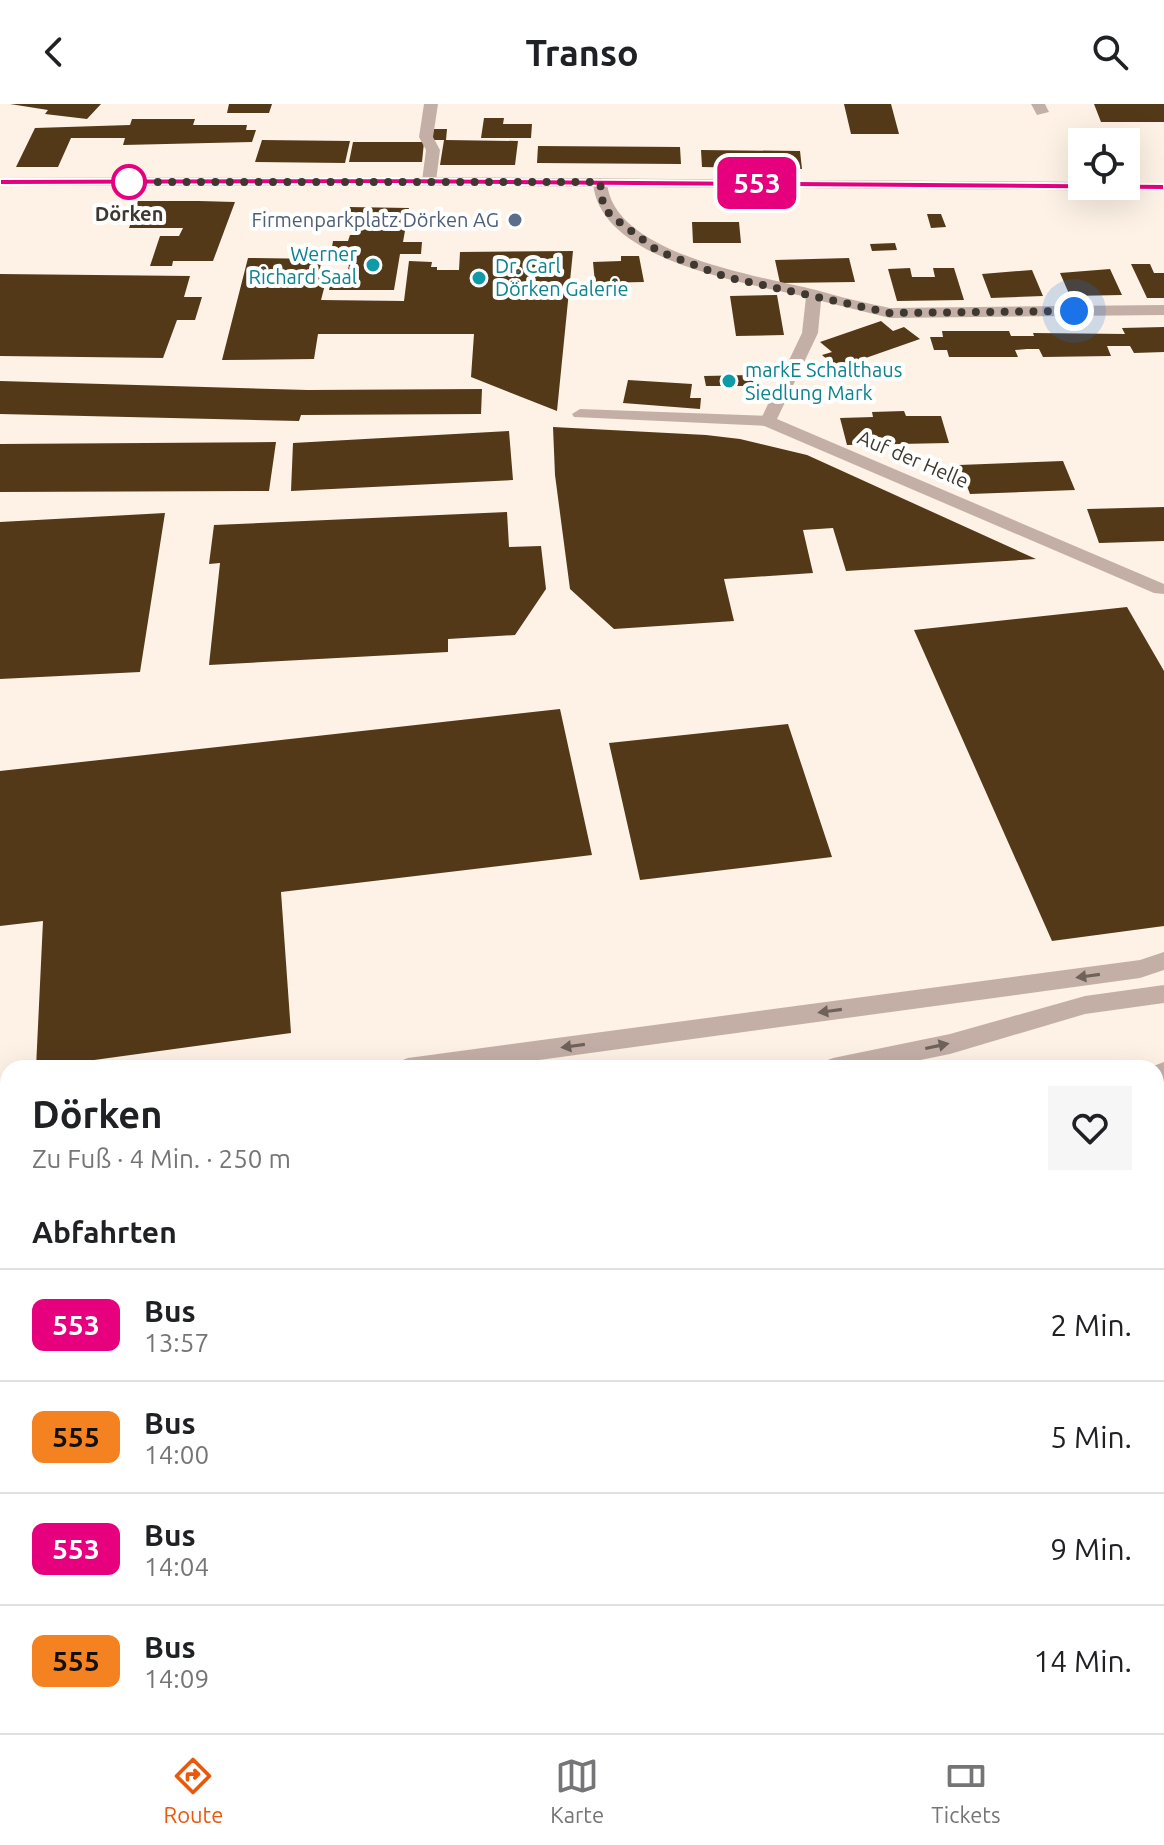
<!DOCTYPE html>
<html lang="de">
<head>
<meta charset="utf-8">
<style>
	body { margin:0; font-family:Ubuntu,sans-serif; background:#f6f6f6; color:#202124; height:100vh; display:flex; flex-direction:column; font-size:30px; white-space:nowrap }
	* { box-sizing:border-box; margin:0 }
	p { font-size:26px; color:#757577 }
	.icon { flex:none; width:44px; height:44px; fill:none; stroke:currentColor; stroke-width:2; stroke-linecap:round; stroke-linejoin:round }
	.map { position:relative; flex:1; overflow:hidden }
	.sheet { position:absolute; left:0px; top:956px; width:1164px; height:674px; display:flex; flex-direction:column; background:#fff; border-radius:24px 24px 0 0; box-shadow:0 8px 32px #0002 }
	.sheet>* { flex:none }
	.badge { padding:0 16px; border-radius:12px; font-size:28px; line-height:52px }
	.tools { position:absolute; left:1068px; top:24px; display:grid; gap:16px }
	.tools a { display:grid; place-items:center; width:72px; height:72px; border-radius:0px; background:#fff; box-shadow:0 8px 32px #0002; font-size:40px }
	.you { position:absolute; width:40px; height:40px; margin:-20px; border:6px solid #fff; border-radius:50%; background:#1a73e8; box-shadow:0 0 0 12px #1a73e833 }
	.map>.badge { position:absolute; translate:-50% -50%; box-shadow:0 0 0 4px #fff }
	h2 { padding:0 32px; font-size:30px; line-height:72px }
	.round { display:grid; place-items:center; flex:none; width:84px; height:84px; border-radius:0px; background:#f6f6f6 }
	.overview { display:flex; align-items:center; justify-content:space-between; height:136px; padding:0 32px }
	h1 { font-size:38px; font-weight:700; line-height:60px }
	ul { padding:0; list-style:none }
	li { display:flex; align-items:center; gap:24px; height:112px; padding:0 32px; border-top:2px solid #e0e0e0 }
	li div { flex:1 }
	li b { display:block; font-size:30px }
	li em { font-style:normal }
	li .badge { min-width:88px; font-weight:700; text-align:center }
	header { display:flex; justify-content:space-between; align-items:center; height:104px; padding:0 32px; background:#fff; font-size:36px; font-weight:700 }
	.tabs { display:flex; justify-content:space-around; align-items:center; height:112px; border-top:2px solid #e0e0e0; background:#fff; font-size:22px; color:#757577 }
	.tabs a { display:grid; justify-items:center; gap:4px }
	.tabs .active { color:#ea580c }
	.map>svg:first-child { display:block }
	.green { fill:#e0e3bd }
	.building { fill:#533918 }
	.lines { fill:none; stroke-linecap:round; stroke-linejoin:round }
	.path { stroke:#9b9288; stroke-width:6; stroke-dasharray:10 5; stroke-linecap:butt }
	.service { fill:#c4afa7; fill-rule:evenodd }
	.minor { fill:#c4afa7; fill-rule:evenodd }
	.secondary { fill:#ab8d82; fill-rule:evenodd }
	.oneway { fill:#6e625a }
	.line { fill:#e6007e; stroke:#fff; stroke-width:2 }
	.walk { stroke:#3f3830; stroke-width:8; stroke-dasharray:0 14.4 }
	.stop-dot { fill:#fff; stroke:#e6007e; stroke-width:4 }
	.service-dot { fill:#5c6f8a; stroke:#fff; stroke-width:3 }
	.culture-dot { fill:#0f9aa8; stroke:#fff; stroke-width:3 }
	.labels { text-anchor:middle; stroke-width:8; stroke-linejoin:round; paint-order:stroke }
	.far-stop-label { font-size:20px; font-weight:bold; fill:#3f3830; stroke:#fff }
	.far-service-label { font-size:20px; fill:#4e5e75; stroke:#fff; text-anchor:end }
	.far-culture-label { font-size:20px; fill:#0d838f; stroke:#fff; text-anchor:start }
	.far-street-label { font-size:20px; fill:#3f3830; stroke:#fff }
</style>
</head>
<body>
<header><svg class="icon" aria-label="back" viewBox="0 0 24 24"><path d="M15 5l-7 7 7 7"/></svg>Transo<svg class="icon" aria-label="search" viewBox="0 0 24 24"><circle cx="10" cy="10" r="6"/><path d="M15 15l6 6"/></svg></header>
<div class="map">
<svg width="1164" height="1629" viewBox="0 0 1164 1629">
	<rect width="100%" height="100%" fill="#fdf2e5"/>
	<!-- green -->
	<path class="green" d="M1164 1038V1629H360L359 1622H1156V1040Z"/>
	<!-- building -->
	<path class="building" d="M10 0H101L87 15 45 10 48 6Z
		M229 0H272L269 9H227Z
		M844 0H891L899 30H851Z
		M1094 0H1164V18H1101Z
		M484 14H504L503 20H532L531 34H481Z
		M132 15H195L193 21H247L246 26H256L252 38 123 41 125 34H71L58 63H16L35 24 130 21Z
		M433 25H447L446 36 518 37 515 61H440L444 36H432Z
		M262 36 350 37 345 59 255 58Z
		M353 38H424L422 58H349Z
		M538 42 680 43 681 60 537 59Z
		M701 46 800 47 802 65 702 63Z
		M138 97H199L235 98 213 157H173L172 162H150L160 132H179L183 124H129L131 118H123L127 108H134Z
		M348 103 409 104 403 138H422L421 150H400L394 186H329L332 172H347L351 149H331L333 137H348L350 131H356L357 119H344Z
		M927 110H941L946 123 931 124Z
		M692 118H739L741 139H693Z
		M895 139 897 146 872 147 870 140Z
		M573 147 557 307 471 273 474 230H318L314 255 222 256 248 154 322 155 318 173H327L321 196 404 197 409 157 432 158 431 163H437V166H459L460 148Z
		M621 152H639L644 178 595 179 593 158 621 157Z
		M849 154 855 178 780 179 775 156Z
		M1131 160H1150L1154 169H1164V194H1147Z
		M910 164 912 173H935L933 164H954L964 196 897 197 888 165Z
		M1110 165 1122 191 1070 192 1060 169Z
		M1032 166 1043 192 991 194 982 170Z
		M0 170 190 172 184 193H202L195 216H177L163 254 0 252Z
		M777 191 784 231 736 232 730 192Z
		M881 217 893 227 904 223 920 235 837 264 822 251 832 248 820 238Z
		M1164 223V248L1134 249 1130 242H1107L1111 252 1043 253 1039 245H1027L1015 246 1018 253H949L947 246H934L930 233H943L942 227H1009L1011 232H1034L1033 229 1125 230 1122 224Z
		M752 271 754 282H706L704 272Z
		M628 276 692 280 690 294H701L700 305 623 299Z
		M0 277 308 286 482 285 481 310 301 311 299 317 0 310Z
		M904 307 906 312H941L949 339 847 341 840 314 873 313 872 308Z
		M553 323 706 331 740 335 807 351 1036 455 846 467 833 424 803 426 813 469 724 475 734 517 614 525 570 485 555 371Z
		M509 327 513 376 291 387 293 339Z
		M276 338 269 387 0 388V340Z
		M1063 357 1075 386 970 390 959 361Z
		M1164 403V437L1099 439 1087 405Z
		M507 408 509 443 541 442 546 485 515 531 448 535V548L209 561 220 459 209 460 214 421Z
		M165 409 140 568 0 575V418Z
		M1127 503 1164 567V822L1052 837 914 526Z
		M560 605 592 751 281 788 291 929 36 964 43 817 0 822V667Z
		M788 620 832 753 640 776 609 639Z
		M1164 1275V1371L1156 1372V1315H1161L1156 1302V1276Z
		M8 1416V1496L0 1497V1418Z
		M237 1622H266L267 1629H215Z"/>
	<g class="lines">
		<!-- path -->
		<path class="path" d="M180 1629 204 1622"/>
		<!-- service -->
		<path class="service" d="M424 0H438L433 33 440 46 436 77 429 81 422 77 426 46 419 33Z
			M1031 0H1045L1049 8 1037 11Z
			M580 305 768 312 776 317 768 322 574 313 572 310Z
			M1164 848V866L1140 874 480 964H396L400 957 408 954 1140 856Z
			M1164 881V899L1085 910 950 950 881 964H821L825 957 833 954 950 930 1085 892Z
			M1164 958V978L1156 981V964H1148Z
			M0 1016 8 1018V1038L0 1036Z
			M8 1043V1065L0 1066V1044Z
			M0 1163H8V1187H0Z"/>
		<!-- minor -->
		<path class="minor" d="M600 74 607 78C612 151 761 172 816 186 834 191 852 196 871 200L890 204 1164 201V211L890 214 821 197 818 229 777 315 1164 480V490L1154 489 762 321 760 317 802 229 806 193C747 179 598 157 593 78Z
			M8 1537V1567L0 1568V1538Z"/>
		<!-- secondary -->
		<path class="secondary" d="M394 73 1082 78V82L1164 79V87L394 81 0 82V74Z"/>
	</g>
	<!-- one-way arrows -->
	<defs><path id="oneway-solid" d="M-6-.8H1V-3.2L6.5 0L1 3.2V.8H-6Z" transform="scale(2)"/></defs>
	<g class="oneway">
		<use href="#oneway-solid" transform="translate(1088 872) rotate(172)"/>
		<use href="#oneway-solid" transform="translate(830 907) rotate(172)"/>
		<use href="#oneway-solid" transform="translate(573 942) rotate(172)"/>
		<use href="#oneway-solid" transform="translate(937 942) rotate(-12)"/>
	</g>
	<!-- line -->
	<path class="line" d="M394 74 1164 80V86L394 80 0 81V75Z"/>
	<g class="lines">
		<!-- walk -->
		<path class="walk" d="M129 78H600L603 100 610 111 658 147 726 173 890 209 1074 207"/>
	</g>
	<!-- markers -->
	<circle class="stop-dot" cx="129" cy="78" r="16"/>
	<circle class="service-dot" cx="515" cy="116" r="8"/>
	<g class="culture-dot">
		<circle cx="373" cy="161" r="8"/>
		<circle cx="479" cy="174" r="8"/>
		<circle cx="729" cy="277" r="8"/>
	</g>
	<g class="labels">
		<!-- far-stop labels -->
		<g class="far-stop-label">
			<text x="129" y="117">Dörken</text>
		</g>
		<!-- far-service labels -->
		<g class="far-service-label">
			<text x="499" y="123">Firmenparkplatz Dörken AG</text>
		</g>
		<!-- far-culture labels -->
		<g class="far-culture-label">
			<text x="357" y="157" text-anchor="end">Werner<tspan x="357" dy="23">Richard Saal</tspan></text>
			<text x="495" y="169">Dr. Carl<tspan x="495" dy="23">Dörken Galerie</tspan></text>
			<text x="745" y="273">markE Schalthaus<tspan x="745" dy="23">Siedlung Mark</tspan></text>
		</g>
		<!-- far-street labels -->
		<g class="far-street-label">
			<text transform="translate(913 355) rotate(23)" y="7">Auf der Helle</text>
		</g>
	</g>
</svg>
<div class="tools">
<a><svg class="icon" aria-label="locate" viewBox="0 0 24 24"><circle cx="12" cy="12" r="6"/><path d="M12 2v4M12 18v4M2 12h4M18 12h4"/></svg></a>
</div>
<div class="you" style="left:1074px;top:207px"></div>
<b class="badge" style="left:757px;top:79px;background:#e6007e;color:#fff">553</b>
<section class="sheet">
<div class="overview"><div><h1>Dörken</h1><p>Zu Fuß · 4 Min. · 250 m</p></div><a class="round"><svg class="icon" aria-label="heart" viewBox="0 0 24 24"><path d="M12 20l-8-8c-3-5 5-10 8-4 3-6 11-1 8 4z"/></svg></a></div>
<h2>Abfahrten</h2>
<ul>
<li><span class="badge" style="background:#e6007e;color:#fff">553</span><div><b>Bus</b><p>13:57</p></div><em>2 Min.</em></li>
<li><span class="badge" style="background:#f58220;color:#111">555</span><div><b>Bus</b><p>14:00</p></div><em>5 Min.</em></li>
<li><span class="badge" style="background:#e6007e;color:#fff">553</span><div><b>Bus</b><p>14:04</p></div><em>9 Min.</em></li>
<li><span class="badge" style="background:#f58220;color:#111">555</span><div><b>Bus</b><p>14:09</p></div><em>14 Min.</em></li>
</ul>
</section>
</div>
<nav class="tabs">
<a class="active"><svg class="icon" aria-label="directions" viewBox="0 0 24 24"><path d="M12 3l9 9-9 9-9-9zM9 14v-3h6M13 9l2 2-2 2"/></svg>Route</a>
<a><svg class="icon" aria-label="map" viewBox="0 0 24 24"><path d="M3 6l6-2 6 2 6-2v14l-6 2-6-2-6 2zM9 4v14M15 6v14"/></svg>Karte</a>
<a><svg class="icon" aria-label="tickets" viewBox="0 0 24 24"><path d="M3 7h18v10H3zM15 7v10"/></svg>Tickets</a>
</nav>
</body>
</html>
